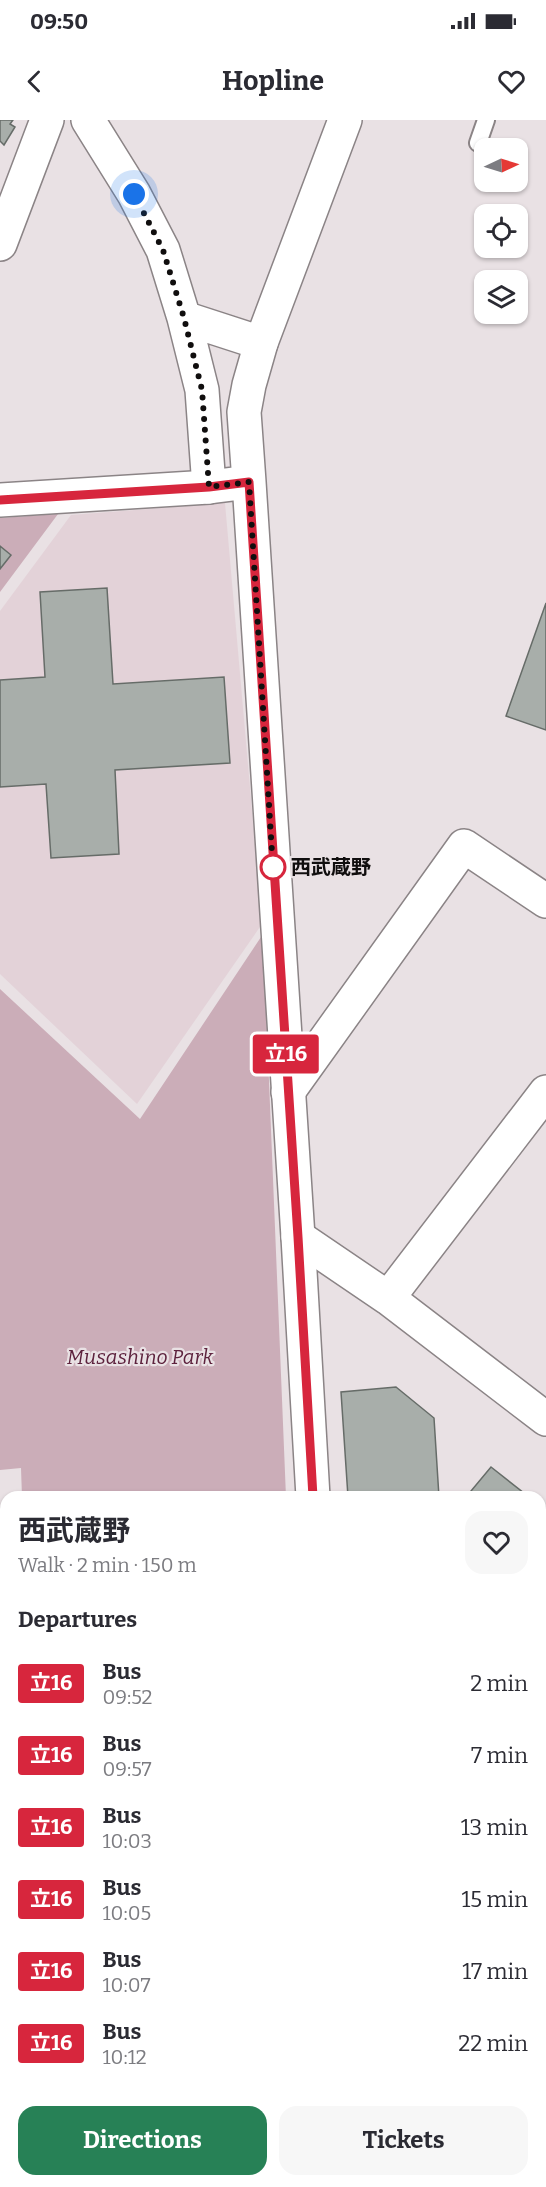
<!DOCTYPE html>
<html lang="en">
<head>
<meta charset="utf-8">
<style>
	body { margin:0; font-family:Bitter,"Noto Sans JP",serif; background:#f7f7f7; color:#2b2b33; height:100vh; display:flex; flex-direction:column; font-size:22px; white-space:nowrap }
	* { box-sizing:border-box; margin:0 }
	p { font-size:20px; color:#7c7c81 }
	.icon { flex:none; width:33px; height:33px; fill:none; stroke:currentColor; stroke-width:2; stroke-linecap:round; stroke-linejoin:round }
	.map { position:relative; flex:1; overflow:hidden }
	.drawer { position:absolute; left:0px; top:1371px; width:546px; height:696px; display:flex; flex-direction:column; background:#fff; border-radius:18px 18px 0 0; box-shadow:0 2px 4px #0004 }
	.drawer>* { flex:none }
	.badge { padding:0 12px; border-radius:4px; font-size:21px; line-height:39px }
	.needle { width:39px; rotate:86deg }
	.controls { position:absolute; left:474px; top:18px; display:grid; gap:12px }
	.controls a { display:grid; place-items:center; width:54px; height:54px; border-radius:12px; background:#fff; box-shadow:0 2px 4px #0004; font-size:30px }
	.you { position:absolute; width:30px; height:30px; margin:-15px; border:4px solid #fff; border-radius:50%; background:#1a73e8; box-shadow:0 0 0 9px #1a73e833 }
	.map>.badge { position:absolute; translate:-50% -50%; box-shadow:0 0 0 3px #fff }
	h2 { padding:0 18px; font-size:22px; line-height:54px }
	.round { display:grid; place-items:center; flex:none; width:63px; height:63px; border-radius:18px; background:#f7f7f7 }
	.summary { display:flex; align-items:center; justify-content:space-between; height:102px; padding:0 18px }
	h1 { font-size:28px; font-weight:700; line-height:45px }
	.button { display:flex; gap:12px; margin-top:auto; padding:12px 18px }
	.button a { flex:1; height:69px; border-radius:18px; background:#278156; color:#fff; font-size:24px; font-weight:700; line-height:69px; text-align:center }
	.button a+a { background:#f7f7f7; color:#2b2b33 }
	ul { padding:0; list-style:none }
	li { display:flex; align-items:center; gap:18px; height:72px; padding:0 18px }
	li div { flex:1 }
	li b { display:block; font-size:22px }
	li em { font-style:normal }
	li .badge { min-width:66px; font-weight:700; text-align:center }
	.status { display:flex; justify-content:space-between; align-items:center; height:42px; padding:0 30px; background:#fff; direction:ltr }
	.status svg { height:16px; fill:currentColor }
	header { display:flex; justify-content:space-between; align-items:center; height:78px; padding:0 18px; background:#fff; font-size:27px; font-weight:700 }
	.map>svg:first-child { display:block }
	.built { fill:#e3d2d8 }
	.green { fill:#cbadb8 }
	.lines { fill:none; stroke-linecap:round; stroke-linejoin:round }
	.river { stroke:#bf90a2; stroke-width:58 }
	.building { fill:#a8aeaa; stroke:#666c68; stroke-width:1.5 }
	.service-casing { stroke:#8b8486; stroke-width:20 }
	.minor-casing { stroke:#8b8486; stroke-width:36 }
	.tertiary-casing { stroke:#8b8486; stroke-width:36 }
	.secondary-casing { stroke:#8b8486; stroke-width:36 }
	.service { stroke:#fff; stroke-width:16 }
	.minor { stroke:#fff; stroke-width:33 }
	.tertiary { stroke:#fff; stroke-width:33 }
	.secondary { stroke:#fff; stroke-width:33 }
	.line-casing { stroke:#fff; stroke-width:14 }
	.line { stroke:#d7263d; stroke-width:9 }
	.walk { stroke:#100e0e; stroke-width:6; stroke-dasharray:0 10.8 }
	.stop-dot { fill:#fff; stroke:#d7263d; stroke-width:3 }
	.labels { text-anchor:middle; stroke-width:4.5; stroke-linejoin:round; paint-order:stroke }
	.stop-label { font-size:20px; font-weight:bold; fill:#100e0e; stroke:#e9e1e4; text-anchor:start }
	.park-label { font-size:20px; font-style:italic; fill:#5d223d; stroke:#e9e1e4 }
</style>
</head>
<body>
<div class="status"><b>09:50</b><svg viewBox="0 0 49 12"><path d="M0 12V9h3v3zM5 12V6h3v6zM10 12V3h3v9zM15 12V0h3v12zM26 1h20v11H26zM47 4h2v5h-2z"/></svg></div>
<header><svg class="icon" aria-label="back" viewBox="0 0 24 24"><path d="M15 5l-7 7 7 7"/></svg>Hopline<svg class="icon" aria-label="heart" viewBox="0 0 24 24"><path d="M12 20l-8-8c-3-5 5-10 8-4 3-6 11-1 8 4z"/></svg></header>
<div class="map">
<svg width="546" height="2067" viewBox="0 0 546 2067">
	<rect width="100%" height="100%" fill="#e9e1e4"/>
	<!-- built -->
	<path class="built" d="M225 383 262 804 137 984 0 854V491L71 395Z"/>
	<!-- green -->
	<path class="green" d="M58 394 0 472V398Z
		M263 814 286 1377H22L21 1348 0 1350V869L140 999Z
		M0 1816H6V2061H61L56 2067H0Z
		M227 2061H316L317 2067H222Z"/>
	<g class="lines">
		<!-- river -->
		<path class="river" d="M540 1581 546 1574
			M123 2067 129 2061"/>
	</g>
	<!-- building -->
	<path class="building" d="M0 0H13L10 4 15 7 4 25 0 21Z
		M0 426 11 435 0 449Z
		M107 468 113 564 224 557 230 643 115 650 119 734 51 738 46 664 0 667V560L45 557 40 472Z
		M546 483V610L506 596Z
		M396 1267 434 1298 439 1377H348L341 1272Z
		M491 1347 529 1377H466Z
		M540 1385 546 1390V1410L540 1417Z"/>
	<g class="lines">
		<defs>
			<path id="service" d="M478 23 486 0"/>
			<path id="minor" d="M88 0 134 74 163 130 184 198 261 223
				M0 124 47 0
				M184 198 202 270 209 367
				M288 972 464 726 546 781
				M298 1117 388 1178 546 1299
				M388 1178 546 972
				M540 1946 546 1952"/>
			<path id="tertiary" d="M249 362 244 292 249 265 261 223 345 0
				M0 380 209 367 249 362 298 1117 313 1377
				M363 2067 364 2061"/>
			<path id="secondary" d="M0 1711H6
				M0 1748 6 1747"/>
		</defs>
		<!-- service casing -->
		<use href="#service" class="service-casing"/>
		<!-- minor casing -->
		<use href="#minor" class="minor-casing"/>
		<!-- tertiary casing -->
		<use href="#tertiary" class="tertiary-casing"/>
		<!-- secondary casing -->
		<use href="#secondary" class="secondary-casing"/>
		<!-- service -->
		<use href="#service" class="service"/>
		<!-- minor -->
		<use href="#minor" class="minor"/>
		<!-- tertiary -->
		<use href="#tertiary" class="tertiary"/>
		<!-- secondary -->
		<use href="#secondary" class="secondary"/>
	</g>
	<g class="lines">
		<defs>
			<path id="line" d="M0 380 209 367 249 362 298 1117 313 1377"/>
		</defs>
		<!-- line casing -->
		<use href="#line" class="line-casing"/>
		<!-- line -->
		<use href="#line" class="line"/>
		<!-- walk -->
		<path class="walk" d="M134 74 163 130 184 198 202 270 209 367 249 362 273 749V747"/>
	</g>
	<!-- markers -->
	<circle class="stop-dot" cx="273" cy="747" r="12"/>
	<g class="labels">
		<!-- stop labels -->
		<g class="stop-label">
			<text x="291" y="754">西武蔵野</text>
		</g>
		<!-- park labels -->
		<g class="park-label">
			<text x="140" y="1244">Musashino Park</text>
		</g>
	</g>
</svg>
<div class="controls">
<a><svg class="needle" viewBox="-14 -14 28 28"><path d="M0-13l5 13h-10z" fill="#e53935"/><path d="M0 13l5-13h-10z" fill="#7c7c81"/></svg></a>
<a><svg class="icon" aria-label="locate" viewBox="0 0 24 24"><circle cx="12" cy="12" r="6"/><path d="M12 2v4M12 18v4M2 12h4M18 12h4"/></svg></a>
<a><svg class="icon" aria-label="layers" viewBox="0 0 24 24"><path d="M12 4l9 5-9 5-9-5zM3 14l9 5 9-5"/></svg></a>
</div>
<div class="you" style="left:134px;top:74px"></div>
<b class="badge" style="left:286px;top:934px;background:#d7263d;color:#fff">立16</b>
<section class="drawer">
<div class="summary"><div><h1>西武蔵野</h1><p>Walk · 2 min · 150 m</p></div><a class="round"><svg class="icon" aria-label="heart" viewBox="0 0 24 24"><path d="M12 20l-8-8c-3-5 5-10 8-4 3-6 11-1 8 4z"/></svg></a></div>
<h2>Departures</h2>
<ul>
<li><span class="badge" style="background:#d7263d;color:#fff">立16</span><div><b>Bus</b><p>09:52</p></div><em>2 min</em></li>
<li><span class="badge" style="background:#d7263d;color:#fff">立16</span><div><b>Bus</b><p>09:57</p></div><em>7 min</em></li>
<li><span class="badge" style="background:#d7263d;color:#fff">立16</span><div><b>Bus</b><p>10:03</p></div><em>13 min</em></li>
<li><span class="badge" style="background:#d7263d;color:#fff">立16</span><div><b>Bus</b><p>10:05</p></div><em>15 min</em></li>
<li><span class="badge" style="background:#d7263d;color:#fff">立16</span><div><b>Bus</b><p>10:07</p></div><em>17 min</em></li>
<li><span class="badge" style="background:#d7263d;color:#fff">立16</span><div><b>Bus</b><p>10:12</p></div><em>22 min</em></li>
</ul>
<div class="button"><a>Directions</a><a>Tickets</a></div>
</section>
</div>
</body>
</html>
